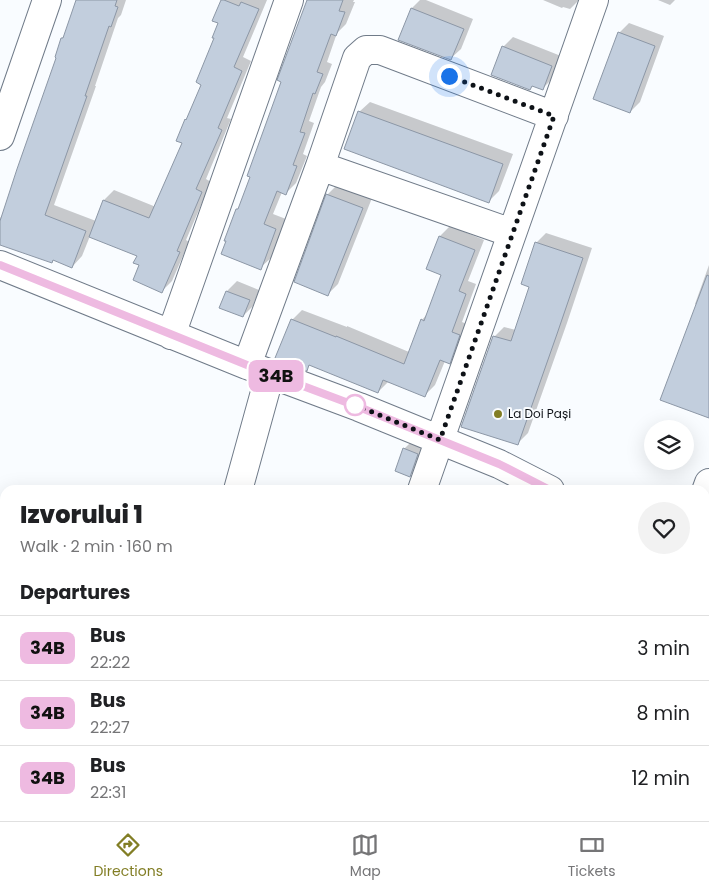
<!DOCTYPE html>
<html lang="en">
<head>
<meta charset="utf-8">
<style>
	body { margin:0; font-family:Poppins,sans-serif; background:#f2f2f2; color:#202124; height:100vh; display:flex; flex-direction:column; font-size:19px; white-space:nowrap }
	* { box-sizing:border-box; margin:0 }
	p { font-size:16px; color:#757577 }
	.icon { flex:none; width:28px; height:28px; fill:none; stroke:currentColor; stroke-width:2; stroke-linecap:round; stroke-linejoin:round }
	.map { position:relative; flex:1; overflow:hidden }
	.details { position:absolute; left:0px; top:485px; width:710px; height:336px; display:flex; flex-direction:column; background:#fff; border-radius:15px 15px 0 0; box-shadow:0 5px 20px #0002 }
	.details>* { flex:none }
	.badge { padding:0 10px; border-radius:8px; font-size:18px; line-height:32px }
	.fabs { position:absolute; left:644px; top:420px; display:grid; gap:10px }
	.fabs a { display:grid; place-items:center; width:50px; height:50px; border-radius:50%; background:#fff; box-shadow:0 5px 20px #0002; font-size:25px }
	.you { position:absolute; width:25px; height:25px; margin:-12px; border:4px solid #fff; border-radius:50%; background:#1a73e8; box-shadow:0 0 0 8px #1a73e833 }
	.map>.badge { position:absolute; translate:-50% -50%; box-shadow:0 0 0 2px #fff }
	h2 { padding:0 20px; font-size:19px; line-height:45px }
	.round { display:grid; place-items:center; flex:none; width:52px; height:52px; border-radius:26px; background:#f2f2f2 }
	.head { display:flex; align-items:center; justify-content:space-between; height:85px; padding:0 20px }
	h1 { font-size:24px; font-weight:800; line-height:38px }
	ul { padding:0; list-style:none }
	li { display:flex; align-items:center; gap:15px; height:65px; padding:0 20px; border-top:1px solid #e0e0e0 }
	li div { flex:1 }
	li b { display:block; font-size:19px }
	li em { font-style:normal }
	li .badge { min-width:55px; font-weight:700; text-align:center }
	.tabs { display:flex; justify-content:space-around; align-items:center; height:70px; border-top:1px solid #e0e0e0; background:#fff; font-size:14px; color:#757577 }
	.tabs a { display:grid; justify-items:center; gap:2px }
	.tabs .current { color:#827e25 }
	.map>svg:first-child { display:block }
	.shadow { fill:#0003 }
	.building { fill:#c2cedd; stroke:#8c97a6 }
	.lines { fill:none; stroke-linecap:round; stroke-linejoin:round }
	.minor-casing { stroke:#707b89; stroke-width:30 }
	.minor { stroke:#fff; stroke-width:28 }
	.line-casing { stroke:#fff; stroke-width:11 }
	.line { stroke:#eebae1; stroke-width:8 }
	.walk { stroke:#0e1217; stroke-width:5; stroke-dasharray:0 9 }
	.stop-dot { fill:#fff; stroke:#eebae1; stroke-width:2.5 }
	.poi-dot { fill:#827e25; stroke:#f9fcff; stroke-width:2 }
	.labels { text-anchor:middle; stroke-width:4; stroke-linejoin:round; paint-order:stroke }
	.poi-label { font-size:12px; fill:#0e1217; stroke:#f9fcff; text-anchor:start }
</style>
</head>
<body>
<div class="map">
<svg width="709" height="821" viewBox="0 0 709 821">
	<rect width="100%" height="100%" fill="#f9fcff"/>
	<!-- shadow -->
	<path class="shadow" d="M77 0H126L121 15 118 18 95 86H96L54 205 96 221 104 200 114 190 156 207 183 143 177 140 203 84 220 22 222 0H267L243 57 251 61 227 118 231 119 206 179 211 182 186 240 189 242 172 281 162 291 141 265 138 255 90 236 82 256 72 267 54 259 52 262 0 243V218L4 214 58 57 62 38 65 35Z
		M308 0H354L353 2H355L346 24 337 33 327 62 332 64 325 82 321 87 309 121 314 123 303 154 307 156 296 183 286 193 282 192 273 214 286 219 271 258 260 268 238 209 241 206Z
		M420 0H426L473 19 461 49 450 59 412 8Z
		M543 0H579L570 9 563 7 562 8Z
		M658 0H675L670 5Z
		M629 23 664 36 640 102 630 112 619 33Z
		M513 37 561 56 552 79 542 89 533 85 530 89 503 47Z
		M370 102 513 154 499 191 489 201 359 112Z
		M337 185 372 198 338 284 328 294 327 195Z
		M450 226 484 240 468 281 476 284 462 322 469 325 459 353 449 363 445 361 435 385 425 395 388 382 378 392 311 364 306 369 292 320 302 310 347 327V326L409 352 422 320 427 314 442 274 427 268 440 236Z
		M546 233 592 248 567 323 528 433 518 443 494 337 504 327 516 330 531 286 536 243Z
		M709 265V412L697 305 695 304Z
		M237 281 259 290 253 306 243 316 221 307 227 291Z
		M414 439 427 444 420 465 410 475 404 449Z
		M705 579 709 581V637L705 635Z
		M705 686 709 688V723L705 730Z
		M709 802V821H701L703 816H705V811Z
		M373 816H402L397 821H383Z"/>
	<!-- building -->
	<path class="building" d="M76 0H117L115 6 118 7 111 27 109 26 85 96H87L45 215 86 231 72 268 53 260 52 263 0 245V221L17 169 56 58 55 57 61 38H63Z
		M221 0H224L239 6 241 2 259 9 234 67 242 71 218 128 222 130 196 189 202 192 177 251 180 252 162 293 133 280 139 265 133 263 137 256 89 237 103 200 149 218 182 143 176 141 185 119 186 120 201 85 196 82 214 38H212L218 23 212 21Z
		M307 0H343L339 11 345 12 336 36 331 34 317 72 323 74 315 94 313 93 300 132 305 133 293 165 297 166 286 195 277 191 264 224 276 229 261 270 221 254 226 241H224L236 209H238L250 177 247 176 281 82 277 80Z
		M411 8 464 29 451 60 398 40Z
		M618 32 655 46 630 113 593 99Z
		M502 46 552 66 543 90 532 86 530 90 491 75Z
		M358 111 503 164 489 203 344 149Z
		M326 194 363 208 328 296 294 282Z
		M439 236 475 250 459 291 466 294 452 332 460 335 450 364 440 360 425 397 383 380 378 393 309 365 307 371 275 358 291 319 336 337V336L404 364 421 319 424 321 441 275 426 269Z
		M535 242 583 258 557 334 518 445 461 427 493 336 511 341 529 287 521 284Z
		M707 275 709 276V418L660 400Z
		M226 291 250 300 243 317 219 308Z
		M403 448 418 454 410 477 395 471Z"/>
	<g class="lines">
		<defs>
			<path id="minor" d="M0 136 47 0
				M320 166 357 58 366 50H380L554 116
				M0 265 247 365 359 407 440 440 499 464 550 490
				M171 335 289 0
				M247 365 320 166 512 233
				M238 490 270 374
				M422 490 594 0
				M705 494 709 483
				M705 559 709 561
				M0 672 5 674
				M149 821 150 816
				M639 821 641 816"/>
		</defs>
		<!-- minor casing -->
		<use href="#minor" class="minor-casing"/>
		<!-- minor -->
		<use href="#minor" class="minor"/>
	</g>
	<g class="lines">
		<defs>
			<path id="line" d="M0 265 247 365 359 407 440 440 499 464 550 490"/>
		</defs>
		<!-- line casing -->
		<use href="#line" class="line-casing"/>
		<!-- line -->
		<use href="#line" class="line"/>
		<!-- walk -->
		<path class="walk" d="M355 405 440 440 554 116 449 76"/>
	</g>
	<!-- markers -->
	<circle class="stop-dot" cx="355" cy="405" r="10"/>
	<circle class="poi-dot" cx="498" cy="414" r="5"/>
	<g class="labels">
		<!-- poi labels -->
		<g class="poi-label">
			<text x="508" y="418">La Doi Pași</text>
		</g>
	</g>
</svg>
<div class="fabs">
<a><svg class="icon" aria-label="layers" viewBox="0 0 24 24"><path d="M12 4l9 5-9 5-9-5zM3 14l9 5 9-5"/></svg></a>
</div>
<div class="you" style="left:449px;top:76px"></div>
<b class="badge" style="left:276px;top:376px;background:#eebae1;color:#111">34B</b>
<section class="details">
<div class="head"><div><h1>Izvorului 1</h1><p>Walk · 2 min · 160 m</p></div><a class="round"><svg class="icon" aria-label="heart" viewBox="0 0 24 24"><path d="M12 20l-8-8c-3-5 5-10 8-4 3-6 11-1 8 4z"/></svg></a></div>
<h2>Departures</h2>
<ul>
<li><span class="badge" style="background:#eebae1;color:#111">34B</span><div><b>Bus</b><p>22:22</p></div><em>3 min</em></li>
<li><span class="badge" style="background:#eebae1;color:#111">34B</span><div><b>Bus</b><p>22:27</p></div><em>8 min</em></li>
<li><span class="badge" style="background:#eebae1;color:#111">34B</span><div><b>Bus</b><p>22:31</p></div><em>12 min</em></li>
</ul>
</section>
</div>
<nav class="tabs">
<a class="current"><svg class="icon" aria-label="directions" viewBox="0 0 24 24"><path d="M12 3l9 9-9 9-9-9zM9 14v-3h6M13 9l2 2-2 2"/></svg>Directions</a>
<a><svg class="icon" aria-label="map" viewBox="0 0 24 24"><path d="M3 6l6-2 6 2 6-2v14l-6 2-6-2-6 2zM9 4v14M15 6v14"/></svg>Map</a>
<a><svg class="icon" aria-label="tickets" viewBox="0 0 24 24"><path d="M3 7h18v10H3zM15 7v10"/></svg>Tickets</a>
</nav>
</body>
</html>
